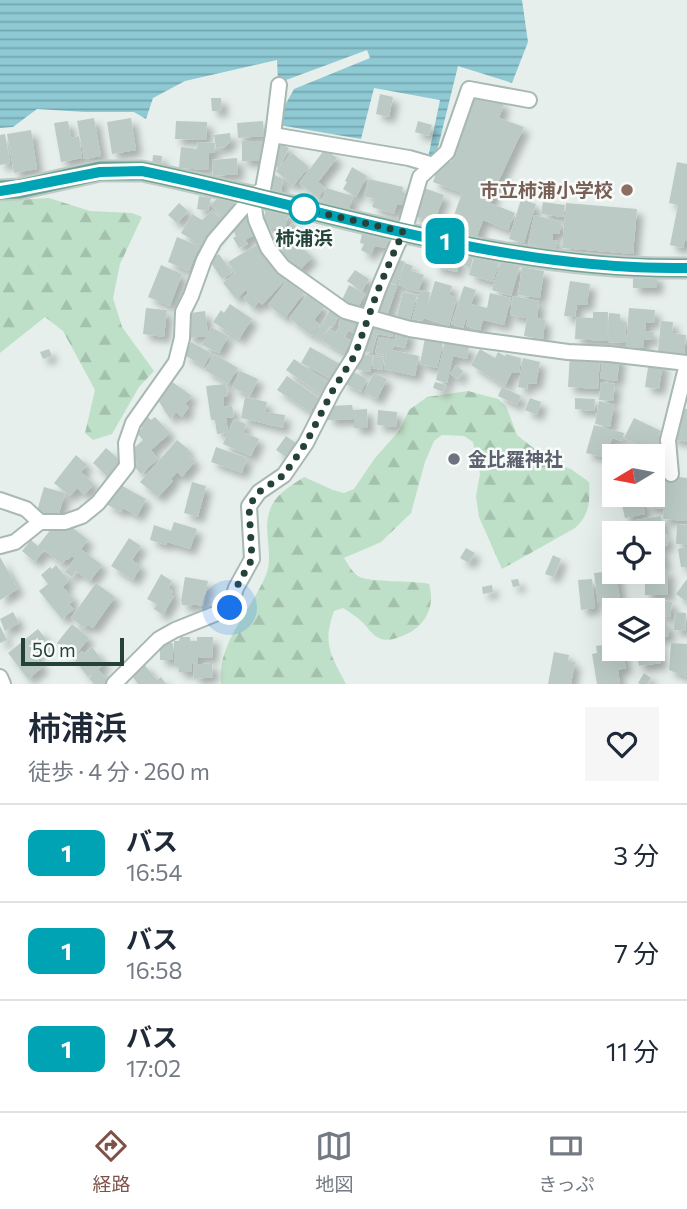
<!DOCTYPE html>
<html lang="ja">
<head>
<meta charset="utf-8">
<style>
	body { margin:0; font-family:Commissioner,"Noto Sans JP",sans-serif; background:#f6f6f7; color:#1f2937; height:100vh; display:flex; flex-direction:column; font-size:26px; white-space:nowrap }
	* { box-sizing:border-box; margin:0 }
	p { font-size:23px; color:#747a83 }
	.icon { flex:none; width:38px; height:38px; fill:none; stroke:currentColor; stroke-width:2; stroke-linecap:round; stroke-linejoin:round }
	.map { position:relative; height:684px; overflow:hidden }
	.side { display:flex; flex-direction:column; background:#fff; flex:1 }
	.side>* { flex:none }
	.badge { padding:0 14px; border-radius:10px; font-size:24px; line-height:46px }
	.needle { width:46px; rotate:260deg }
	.controls { position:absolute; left:602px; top:444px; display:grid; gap:14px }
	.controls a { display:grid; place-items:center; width:63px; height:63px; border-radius:0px; background:#fff; box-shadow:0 7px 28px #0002; font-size:35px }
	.scale { position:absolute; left:21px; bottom:18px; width:103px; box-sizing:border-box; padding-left:7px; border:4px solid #24423a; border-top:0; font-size:19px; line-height:24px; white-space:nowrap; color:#24423a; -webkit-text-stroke:5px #f7fbf9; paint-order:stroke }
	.you { position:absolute; width:35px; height:35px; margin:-18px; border:5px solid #fff; border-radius:50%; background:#1a73e8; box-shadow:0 0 0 10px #1a73e833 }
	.map>.badge { position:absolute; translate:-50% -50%; box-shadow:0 0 0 4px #fff }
	.round { display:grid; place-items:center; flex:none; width:74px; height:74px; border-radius:0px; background:#f6f6f7 }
	.head { display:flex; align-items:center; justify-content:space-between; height:119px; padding:0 28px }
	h1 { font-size:33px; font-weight:600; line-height:52px }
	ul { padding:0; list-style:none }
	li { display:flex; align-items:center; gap:21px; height:98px; padding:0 28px; border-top:2px solid #e0e1e3 }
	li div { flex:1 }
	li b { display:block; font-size:26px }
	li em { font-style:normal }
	li .badge { min-width:77px; font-weight:700; text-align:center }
	.dock { display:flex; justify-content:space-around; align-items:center; height:98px; border-top:2px solid #e0e1e3; background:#fff; font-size:19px; color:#747a83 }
	.dock a { display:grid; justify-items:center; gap:4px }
	.dock .active { color:#7f5249 }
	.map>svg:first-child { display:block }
	.forest { fill:url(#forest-firs) }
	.water { fill:url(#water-rules) }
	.building { fill:#bbcac4; filter:url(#shadow) }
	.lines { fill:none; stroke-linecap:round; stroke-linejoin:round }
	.minor-casing { stroke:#a8b8b2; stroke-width:18 }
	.major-casing { stroke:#c2cac8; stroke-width:23 }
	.minor { stroke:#fff; stroke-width:14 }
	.major { stroke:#6aa596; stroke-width:19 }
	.line-casing { stroke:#fff; stroke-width:16 }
	.line { stroke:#00a3b4; stroke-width:10 }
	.walk { stroke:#24423a; stroke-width:7; stroke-dasharray:0 12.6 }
	.education-dot { fill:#8d6e63; stroke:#f7fbf9; stroke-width:2.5 }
	.stop-dot { fill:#fff; stroke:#00a3b4; stroke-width:3.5 }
	.worship-dot { fill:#6b7280; stroke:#f7fbf9; stroke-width:2.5 }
	.labels { text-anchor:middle; stroke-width:5; stroke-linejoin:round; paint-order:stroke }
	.education-label { font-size:19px; font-weight:bold; fill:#785e54; stroke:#f7fbf9; text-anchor:end }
	.stop-label { font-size:19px; font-weight:bold; fill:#24423a; stroke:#f7fbf9 }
	.worship-label { font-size:19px; font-weight:bold; fill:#5b616d; stroke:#f7fbf9; text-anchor:start }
</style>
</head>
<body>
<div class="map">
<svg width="687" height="684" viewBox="0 0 687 684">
	<defs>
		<pattern id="forest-firs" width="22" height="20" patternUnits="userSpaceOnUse" patternTransform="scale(1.75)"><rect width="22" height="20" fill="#bfe0c8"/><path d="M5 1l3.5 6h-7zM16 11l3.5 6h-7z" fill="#a4c1ad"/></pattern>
		<pattern id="water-rules" width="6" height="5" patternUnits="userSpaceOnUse" patternTransform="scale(1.75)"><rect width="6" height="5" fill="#8ec9d4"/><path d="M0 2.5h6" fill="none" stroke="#74a5ad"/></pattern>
		<filter id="shadow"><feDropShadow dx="6" dy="6" stdDeviation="3.5" flood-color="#0004"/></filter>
	</defs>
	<rect width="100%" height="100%" fill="#e6efeb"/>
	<!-- forest -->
	<path class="forest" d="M49 198 90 211 132 213 142 217 120 264 113 298 122 327 154 371 139 387 112 434 93 440 85 433 95 390 63 331 45 317 0 353V201Z
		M468 391 498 399 506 406 517 435 551 462 571 469 589 482C590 500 590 515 575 528L502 569 479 517 476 496 480 474 473 442 464 436 442 435 434 441 425 462 411 513 381 542 344 558C348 564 352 572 358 576 369 583 412 580 429 584 436 608 424 628 402 636 395 639 388 641 381 639 372 636 368 627 361 621 356 616 349 612 343 608L334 611C322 644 331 655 346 684H221C217 642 251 611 266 575 275 554 260 528 272 505 279 492 292 485 304 477L333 490 344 493 354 489 375 458 399 431 409 410 427 397Z"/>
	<!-- water -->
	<path class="water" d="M0 0H522L528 42 512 83 458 66 435 159 428 158 440 100 374 88 361 139 279 125 284 107 294 89 370 58 367 50 278 83 277 60 185 81 153 98 146 119 134 112H85L37 109 13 127 0 128Z"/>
	<!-- building -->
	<path class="building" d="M473 93 504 103 499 118 524 127 499 180 490 203 515 213 508 230 483 220 476 239 449 229 462 193 433 182 441 159 451 162Z
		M380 94 393 97 389 117 376 114Z
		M211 98H221L222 111H212Z
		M94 118 101 156 84 159 77 121Z
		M131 118 136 150 112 154 107 122Z
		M68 121 71 138 79 136 82 158 61 162 54 123Z
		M176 121 207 122 206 140 175 139Z
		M263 121 264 136 238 138 237 123Z
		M418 121 432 125 429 136 415 132Z
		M31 130 37 169 14 173 7 134Z
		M230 133 231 141 225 147 216 148 214 135Z
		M5 134 10 163 0 165V135Z
		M242 141H264V161H242Z
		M198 142 215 143 214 153 209 152 208 170 179 168 181 147 197 149Z
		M279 143 289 148 279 168 269 163Z
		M325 149 337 158 318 182 325 188 318 198 299 183Z
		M292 153 309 167 293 186 276 171Z
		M153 155 162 156 161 168 152 167Z
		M237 158 238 174 213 176 212 160Z
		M677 162 687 164V241L685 240 683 248 670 245 678 205 669 203Z
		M352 167 367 176 356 197 343 189 347 182 345 181Z
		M269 172 283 179 281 193 265 190Z
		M369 179 403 187 402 192 406 193 402 205 397 204 394 214 372 207 375 199 364 196Z
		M421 187 444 195 434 223 412 215Z
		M326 188 353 196 348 213 321 205Z
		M223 192 237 206 225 219 211 205Z
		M199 196 211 198 208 211 197 209Z
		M521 199 536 204 524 243 509 239Z
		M543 202 565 205 563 217 541 214Z
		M179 203 188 211 177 223 168 215Z
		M566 203 637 209 633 254 562 248Z
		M266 208 289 212 285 229 293 223 300 232 278 249 271 241 283 230 262 226Z
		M212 210 224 222 206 248 181 233 192 214 202 220Z
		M248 214 257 234 245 240 248 244 239 248 233 238 236 236 230 223Z
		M534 215 562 222 559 234 553 233 552 240 558 241 555 250 528 244Z
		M363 229 394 235 391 249 375 246 370 255 361 250 364 244 360 243Z
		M177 237 199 246 189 271 168 262Z
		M293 239 312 257 298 272 279 255Z
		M258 244 268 261 287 278 262 305 259 302 253 308 243 298 248 293 246 290 236 299 223 283 235 273 228 262Z
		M438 249 460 254 457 272 434 267Z
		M466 253 474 255 470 268 463 265Z
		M219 254 232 273 222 279 209 260Z
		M475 255 499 261 493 282 469 275Z
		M395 258 405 262 396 285 386 281Z
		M501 260 520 266 511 296 492 290Z
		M405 263 413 266 411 271 424 275 418 292 398 285Z
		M161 265 182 274 170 306 148 297Z
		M522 267 544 271 540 298 518 295Z
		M355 270 369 279 362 291 347 281Z
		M633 275H657V288H633Z
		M287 280 304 293 285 318 268 305Z
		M384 281 397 286 387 316 374 312Z
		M435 281 452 286 449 295 457 298 449 326 423 318 422 321 412 319 420 290 430 292 427 308Z
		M570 281 590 284 587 305 577 304 575 317 564 316Z
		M349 285 365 294 358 308 342 300Z
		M464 286 476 290 471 304 487 308 490 293 511 298 504 325 483 320 480 330 466 326 470 308 463 328 451 324Z
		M403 292 417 295 410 320 397 316Z
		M307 295 324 307 314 320 320 325 312 336 289 318Z
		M513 296 539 301 537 318 545 320 543 339 524 336 527 318 510 315Z
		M230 304 252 319 239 339 213 322 221 310 224 313Z
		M332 306 341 311 332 328 330 326 320 340 314 336 323 323Z
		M146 308 167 310 164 337 143 334Z
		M629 308 655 310 654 323 646 322 645 331 653 332V340L644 339 643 348 626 347Z
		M205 311 208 333 211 327 228 336 219 353 202 345 207 336 188 338 184 314Z
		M593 312H608L607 341 575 339 576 317 593 318Z
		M609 313 620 314V321L626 322 625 343 608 342Z
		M343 314 362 324 356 335 348 330 344 337 351 341 344 353 322 341 329 329 336 333 340 326 338 325Z
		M372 321 394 326 392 337 377 334 372 353 360 350Z
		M661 321 673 322 672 333 686 335 684 355 658 351Z
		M397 329 409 332 405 348 394 345 392 350 419 356 415 376 384 369 386 355 375 353 379 337 395 340Z
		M425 338 443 342 437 368 420 364Z
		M445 341 469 347 467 359 453 356 447 383 436 380Z
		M191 342 211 353 204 366 184 355Z
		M310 347 340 364 331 379 301 363Z
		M49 349 52 356 43 359 40 352Z
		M480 349 495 358 498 352 505 356 506 354 521 358 519 373 512 372 505 386 493 379 471 365Z
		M358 353 373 356 370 372 355 369Z
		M214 354 238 368 228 384 205 370Z
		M570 354 600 356 598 389 568 387Z
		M604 354 620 357 617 381 600 378Z
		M374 355 384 357 382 370 372 368Z
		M523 358 540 362 536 384 528 383 527 389 518 387Z
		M294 359 329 383 322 395 286 370Z
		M649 361 663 363 659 389 645 387Z
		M456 365 463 371 458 379 450 374Z
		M348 369 367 379 361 392 342 382Z
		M240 371 258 379 250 396 232 387Z
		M374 373 387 379 377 399 364 392Z
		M287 376 319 398 310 412 277 390Z
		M171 381 192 396 185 404 189 407 182 417 176 412 170 419 158 400Z
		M435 382 446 385 443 392 433 388Z
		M601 382 615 384 613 401 599 400Z
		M226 384 228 397H223L224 407 232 406 234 417 226 418 228 433 217 434 215 420H211L206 386Z
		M502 387 521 396 517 405 498 396Z
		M245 397 267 402 265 412 285 415 283 428 241 418Z
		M530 398 541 402 537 415 525 410Z
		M575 398 595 399 594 411 575 409Z
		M599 401 614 405 610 427 595 424Z
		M352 405 353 410 367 409 368 428H354V419L328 420 327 406Z
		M677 407 687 409V442L670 438Z
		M378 410 397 412 396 427 377 425Z
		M147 416 151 420 155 417 170 433 151 450 158 459 141 474 133 465 137 462 128 453 143 440 137 433 142 428 138 424Z
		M634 418 661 431 659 435 663 436 658 446 654 444 650 451 624 438Z
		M234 419 246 424 243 432 259 439 251 456 223 444Z
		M594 425 624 433 622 441 612 438 606 458 586 453Z
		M286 436 296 443 286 457 276 450Z
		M177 440 189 450 186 453 195 461 182 477 177 472 171 479 173 481 158 497 140 482Z
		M216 447 247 458 242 473 211 462Z
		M615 447 633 455 632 457H614V482L602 476Z
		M106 448 122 462 108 477 93 463Z
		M76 455 87 465 81 472 94 484 84 495 77 488 70 496 54 483Z
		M653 474 687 478V521L663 519 664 509 646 507 647 495H653Z
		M192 482 206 486 198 517 184 513Z
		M117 483 146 499 137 516 123 508 121 512 106 504Z
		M44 487 65 493 58 517 37 511Z
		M620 495H641L645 514 625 518Z
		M661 516 665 531 651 534H642L641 531 638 532 636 520Z
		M174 522 197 529 190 549 167 542 166 545 150 540 154 525 171 531Z
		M68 524 88 540 81 549 102 565 90 581 76 571 72 577 65 572 75 558 72 556 68 560 66 559 62 564 44 550 35 562 22 551 31 540 38 546 54 525 62 531Z
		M677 524 687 525V545L676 544Z
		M666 534 668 545 661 546 665 565 653 568V536Z
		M129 538 141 546 132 560 141 566 133 580 111 566Z
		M466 548 475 553 469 563 460 558Z
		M682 548H687V567H681L678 549Z
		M553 555 561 559 554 577 545 574Z
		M0 557 18 589 0 600Z
		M56 565 69 581 63 587 74 600 69 604 74 609 62 619 39 591 48 584 41 575 50 567 52 569Z
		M653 570H668V595H645V572H653Z
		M614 571V572H616L620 600 598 602 594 573Z
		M161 574 172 581 168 588 173 591 171 595 174 596 163 615 154 609 157 604 147 599Z
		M185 577 208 581 203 606 192 604 191 606 182 605V602L181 601Z
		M518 579 520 586 513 587 511 580Z
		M592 579 595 608 581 610 578 580Z
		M687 579V602L676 594Z
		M96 583 115 597 93 628 88 625 85 628 71 618Z
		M492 585 493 592 483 594 482 587Z
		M662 600 672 602 670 617 660 616Z
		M657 604 659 622 653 623V611H639L638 606Z
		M13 612 19 623 5 631 0 619Z
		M675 612 686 613 685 631 674 630Z
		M667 622 669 636 653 638V624Z
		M72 624 89 638 74 657 57 643Z
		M0 626 7 640 0 643Z
		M38 629 49 643 34 655 43 667 28 679 8 653Z
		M180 637H190V641H197V637H213L212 658 198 657V664L192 663V672H179V666H174V641H179Z
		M658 639 661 663 639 666 636 649H653V640Z
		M160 643H173V660H160Z
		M614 643V649H622L626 668 618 670 620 684H597L592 654 597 653 596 646Z
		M671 643 687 644V677L669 670Z
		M92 647 105 664 88 677 73 657 82 651 84 654Z
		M554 652 569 655 568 661 575 662 571 684H548Z
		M143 663 157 680 161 677 166 684H138L130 673Z
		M212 663 213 677 194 679 193 665Z
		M99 670 109 683 107 684H94L89 678Z
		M644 673 651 678 647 684H640L638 683Z"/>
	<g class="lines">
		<defs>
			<path id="minor" d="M273 135 409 158 433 165
				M252 197 256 220 268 248 283 267 345 311 410 329 479 340 568 352 609 354 687 363
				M671 474 668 440 687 364
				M0 500 26 509 40 522
				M0 546 15 542 40 522H65L82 516 98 503 127 466 126 443 133 423 176 362 182 338 183 312 191 296 204 260 214 241 252 197 263 189 273 135 279 85
				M0 677 3 684
				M114 684 159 639 175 630 230 608 236 588 252 559 249 506 259 492 284 475 306 443 333 390 355 355 378 290 397 245 404 232 420 177 447 152 469 89 529 100"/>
			<path id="major" d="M0 190 19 189 100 171H142C322 208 501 271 687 268"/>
		</defs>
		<!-- minor casing -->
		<use href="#minor" class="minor-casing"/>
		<!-- major casing -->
		<use href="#major" class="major-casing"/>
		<!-- minor -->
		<use href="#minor" class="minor"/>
		<!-- major -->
		<use href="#major" class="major"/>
	</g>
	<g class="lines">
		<defs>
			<path id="line" d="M0 191 19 188 100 172 142 171C322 208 501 271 687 268"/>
		</defs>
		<!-- line casing -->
		<use href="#line" class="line-casing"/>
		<!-- line -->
		<use href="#line" class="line"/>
		<!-- walk -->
		<path class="walk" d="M230 608 236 588 252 559 249 506 259 492 284 475 306 443 333 390 355 355 378 290 397 245 404 232 304 209"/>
	</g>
	<!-- markers -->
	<circle class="education-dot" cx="627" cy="190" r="7"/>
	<circle class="stop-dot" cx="304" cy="209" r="14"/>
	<circle class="worship-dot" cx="454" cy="459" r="7"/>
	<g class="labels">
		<!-- education labels -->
		<g class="education-label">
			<text x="613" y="197">市立柿浦小学校</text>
		</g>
		<!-- stop labels -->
		<g class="stop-label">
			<text x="304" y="245">柿浦浜</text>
		</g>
		<!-- worship labels -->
		<g class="worship-label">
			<text x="468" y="466">金比羅神社</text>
		</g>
	</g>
</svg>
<div class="controls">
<a><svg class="needle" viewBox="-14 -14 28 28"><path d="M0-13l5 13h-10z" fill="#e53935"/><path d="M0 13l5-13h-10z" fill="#747a83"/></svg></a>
<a><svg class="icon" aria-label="locate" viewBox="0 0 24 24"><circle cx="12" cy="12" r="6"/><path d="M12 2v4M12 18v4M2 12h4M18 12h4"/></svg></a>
<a><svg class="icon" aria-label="layers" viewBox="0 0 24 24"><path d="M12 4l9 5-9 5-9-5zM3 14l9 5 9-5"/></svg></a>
</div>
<div class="scale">50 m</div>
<div class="you" style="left:230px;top:608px"></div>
<b class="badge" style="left:445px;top:241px;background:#00a3b4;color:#fff">1</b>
</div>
<section class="side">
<div class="head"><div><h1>柿浦浜</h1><p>徒歩 · 4 分 · 260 m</p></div><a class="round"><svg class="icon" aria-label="heart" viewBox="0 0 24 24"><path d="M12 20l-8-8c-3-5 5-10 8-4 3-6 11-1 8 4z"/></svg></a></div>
<ul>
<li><span class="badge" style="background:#00a3b4;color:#fff">1</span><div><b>バス</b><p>16:54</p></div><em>3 分</em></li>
<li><span class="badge" style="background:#00a3b4;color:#fff">1</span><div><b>バス</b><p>16:58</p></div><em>7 分</em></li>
<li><span class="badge" style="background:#00a3b4;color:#fff">1</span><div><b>バス</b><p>17:02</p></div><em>11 分</em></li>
</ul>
</section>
<nav class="dock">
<a class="active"><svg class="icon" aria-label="directions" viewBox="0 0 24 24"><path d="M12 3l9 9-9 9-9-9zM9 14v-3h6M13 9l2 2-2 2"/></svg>経路</a>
<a><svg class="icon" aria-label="map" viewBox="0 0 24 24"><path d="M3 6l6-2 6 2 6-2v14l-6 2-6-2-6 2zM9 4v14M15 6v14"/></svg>地図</a>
<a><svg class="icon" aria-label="tickets" viewBox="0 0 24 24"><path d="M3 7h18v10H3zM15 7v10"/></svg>きっぷ</a>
</nav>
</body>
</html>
